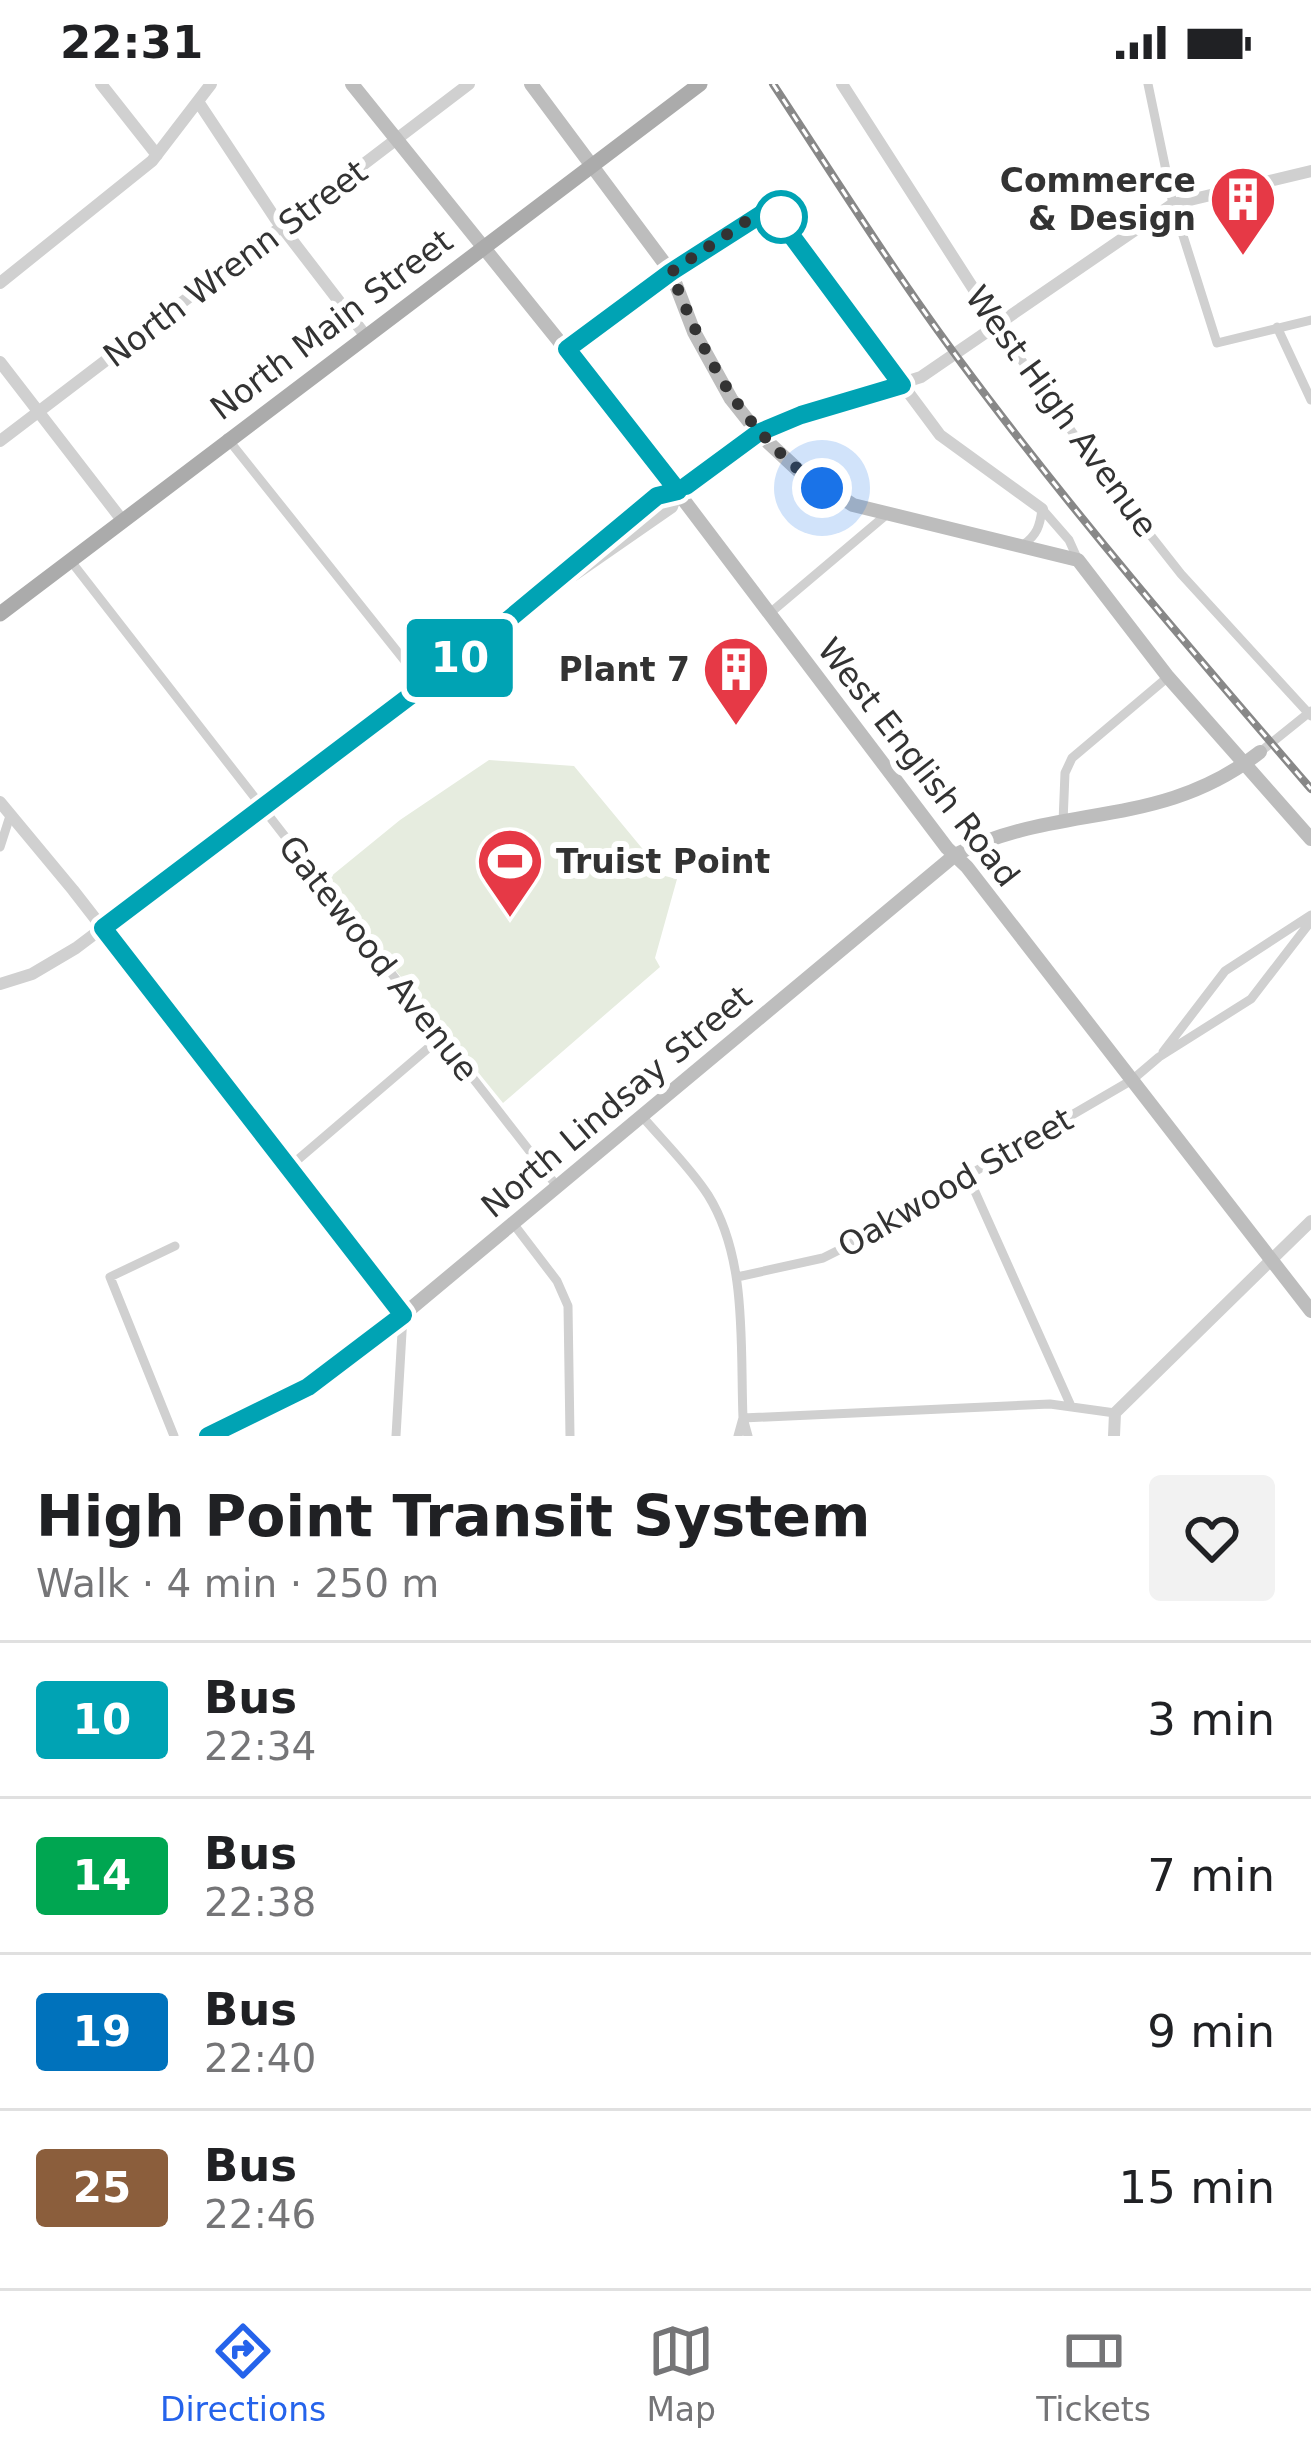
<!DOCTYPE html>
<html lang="en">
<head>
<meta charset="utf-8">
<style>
	body { margin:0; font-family:"DejaVu Sans",sans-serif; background:#f2f2f2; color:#202124; height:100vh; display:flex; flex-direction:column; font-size:45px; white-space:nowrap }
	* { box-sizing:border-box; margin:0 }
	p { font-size:39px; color:#757577 }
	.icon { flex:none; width:66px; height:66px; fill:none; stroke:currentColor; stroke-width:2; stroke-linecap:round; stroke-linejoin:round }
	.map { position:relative; height:1352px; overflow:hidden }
	.details { display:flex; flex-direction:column; background:#fff; flex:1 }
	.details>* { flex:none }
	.badge { padding:0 24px; border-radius:9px; font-size:42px; line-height:78px }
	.you { position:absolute; width:60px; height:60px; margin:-30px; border:9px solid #fff; border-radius:50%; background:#1a73e8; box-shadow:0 0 0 18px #1a73e833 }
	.map>.badge { position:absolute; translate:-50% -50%; box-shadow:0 0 0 6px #fff }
	.round { display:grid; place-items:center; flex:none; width:126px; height:126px; border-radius:12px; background:#f2f2f2 }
	.summary { display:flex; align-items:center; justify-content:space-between; height:204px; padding:0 36px }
	h1 { font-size:57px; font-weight:700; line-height:90px }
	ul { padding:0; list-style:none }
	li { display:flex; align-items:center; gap:36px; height:156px; padding:0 36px; border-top:3px solid #e0e0e0 }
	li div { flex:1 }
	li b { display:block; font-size:45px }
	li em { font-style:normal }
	li .badge { min-width:132px; font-weight:700; text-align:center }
	.status { display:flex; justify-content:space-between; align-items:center; height:84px; padding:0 60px; background:#fff; direction:ltr }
	.status svg { height:33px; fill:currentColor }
	.dock { display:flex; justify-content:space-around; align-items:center; height:168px; border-top:3px solid #e0e0e0; background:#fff; font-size:33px; color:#757577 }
	.dock a { display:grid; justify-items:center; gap:6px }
	.dock .current { color:#2563eb }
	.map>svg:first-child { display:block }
	.green { fill:#e6ecdf }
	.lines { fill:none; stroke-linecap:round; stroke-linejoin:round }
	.minor { stroke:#d0d0d0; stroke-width:9 }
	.tertiary { stroke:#d0d0d0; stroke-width:12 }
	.secondary { stroke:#bdbdbd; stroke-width:14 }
	.primary { stroke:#ababab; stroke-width:15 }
	.rail-casing { stroke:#888; stroke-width:8 }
	.rail { stroke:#fff; stroke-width:3; stroke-dasharray:9; stroke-linecap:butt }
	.line-casing { stroke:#fff; stroke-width:27 }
	.line { stroke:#00a3b4; stroke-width:18 }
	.walk { stroke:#333; stroke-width:12; stroke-dasharray:0 21.6 }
	.stop-dot { fill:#fff; stroke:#00a3b4; stroke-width:6 }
	.labels { text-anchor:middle; stroke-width:12; stroke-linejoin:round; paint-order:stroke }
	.poi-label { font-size:33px; font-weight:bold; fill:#333; stroke:#fff; text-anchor:end }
	.street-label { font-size:33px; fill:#333; stroke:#fff }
</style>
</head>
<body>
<div class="status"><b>22:31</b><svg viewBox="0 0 49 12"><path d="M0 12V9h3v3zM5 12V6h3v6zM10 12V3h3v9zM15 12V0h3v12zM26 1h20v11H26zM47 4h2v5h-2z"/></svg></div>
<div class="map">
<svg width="1311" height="1352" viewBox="0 0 1311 1352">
	<rect width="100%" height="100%" fill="#fff"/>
	<!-- green -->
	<path class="green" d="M489 676 574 682 665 792 677 795 655 874 660 883 503 1019 324 798 400 736Z"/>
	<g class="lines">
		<!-- minor -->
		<path class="minor" d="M1148 0 1173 120 1217 259 1311 236
			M996 240 1099 386 1181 490 1311 632
			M1277 243 1311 316
			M227 354 424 601
			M1042 425 1069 456 1078 476
			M1023 461C1037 451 1040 442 1042 425
			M70 476 556 1101
			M770 529 886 431
			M1260 668 1311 627
			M1063 738 1065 689 1072 674 1168 593
			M0 763 10 732
			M1163 968 1225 887 1311 831
			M641 1031C663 1057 690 1083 708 1111 748 1175 740 1262 743 1334L748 1352
			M288 1084 440 954
			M968 1092 1071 1322
			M512 1138 557 1197 568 1222 570 1352
			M737 1193 823 1174 845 1163 1132 996 1159 973 1251 915 1311 837
			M743 1334 1050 1320 1115 1329
			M174 1352 110 1193 175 1162
			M396 1352 403 1231
			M738 1352 743 1334"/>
		<!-- tertiary -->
		<path class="tertiary" d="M101 0 157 71
			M842 0 996 240
			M199 19 275 134 365 251
			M0 199 152 77 211 0
			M567 265 671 188 771 124 940 351 1042 425
			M0 278 122 436
			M0 357 469 0
			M566 491 572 482 657 411 678 407 758 349 798 332 921 293 1173 120 1311 87
			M0 718 73 806 403 1231
			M0 900 32 890 76 864 484 556 527 517 566 491H574L672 423 678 407
			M1114 1352 1115 1329 1311 1137"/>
		<!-- secondary -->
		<path class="secondary" d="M352 0 633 349 947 764 967 783 1311 1227
			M531 0 671 188 694 248 731 315 758 349 799 387 853 421 1078 476 1168 593 1311 755
			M208 1352 305 1304 361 1266 955 771C1057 718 1160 747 1260 668"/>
		<!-- primary -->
		<path class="primary" d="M0 530 700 0"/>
		<defs>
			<path id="rail" d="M773 0C835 94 895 190 963 281 1072 428 1192 567 1311 705"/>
		</defs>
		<!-- rail casing -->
		<use href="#rail" class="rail-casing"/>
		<!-- rail -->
		<use href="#rail" class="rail"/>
	</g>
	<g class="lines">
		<defs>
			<path id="line" d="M208 1352 308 1303 403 1231 103 844 484 556 657 412 678 407 567 265 671 188 771 124 902 301 801 331 758 349 686 402"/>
		</defs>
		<!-- line casing -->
		<use href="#line" class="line-casing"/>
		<!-- line -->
		<use href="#line" class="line"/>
		<!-- walk -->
		<path class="walk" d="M781 133 771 124 757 130 671 188C708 281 740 343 822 404"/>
	</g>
	<!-- icons -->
	<defs>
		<symbol id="building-pin" viewBox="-11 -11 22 30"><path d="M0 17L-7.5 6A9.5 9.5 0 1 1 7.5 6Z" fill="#e63946" stroke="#fff"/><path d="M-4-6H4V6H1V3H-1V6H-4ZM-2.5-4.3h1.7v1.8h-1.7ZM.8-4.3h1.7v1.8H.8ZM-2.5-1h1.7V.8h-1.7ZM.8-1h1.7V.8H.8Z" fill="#fff"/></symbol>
		<symbol id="stadium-pin" viewBox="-11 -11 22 30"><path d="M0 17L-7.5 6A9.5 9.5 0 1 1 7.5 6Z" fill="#e63946" stroke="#fff"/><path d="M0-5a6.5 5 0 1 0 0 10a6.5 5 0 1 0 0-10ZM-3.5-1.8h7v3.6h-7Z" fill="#fff"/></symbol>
	</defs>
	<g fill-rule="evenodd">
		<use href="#building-pin" x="1205" y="77" width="76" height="104"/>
		<use href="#building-pin" x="698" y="547" width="76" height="104"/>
		<use href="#stadium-pin" x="472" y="739" width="76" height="104"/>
	</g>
	<!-- markers -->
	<circle class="stop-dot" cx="781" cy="133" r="24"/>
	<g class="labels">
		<!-- poi labels -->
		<g class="poi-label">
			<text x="1196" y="108">Commerce<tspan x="1196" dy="38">&amp; Design</tspan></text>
			<text x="690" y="597">Plant 7</text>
			<text x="556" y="789" text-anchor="start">Truist Point</text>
		</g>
		<!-- street labels -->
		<g class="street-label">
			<text transform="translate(235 179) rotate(-37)" y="12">North Wrenn Street</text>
			<text transform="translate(331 240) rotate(-37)" y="12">North Main Street</text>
			<text transform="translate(1062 327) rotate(54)" y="12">West High Avenue</text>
			<text transform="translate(919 678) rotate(52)" y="12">West English Road</text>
			<text transform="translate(379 874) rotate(52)" y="12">Gatewood Avenue</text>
			<text transform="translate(616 1017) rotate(-40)" y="12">North Lindsay Street</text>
			<text transform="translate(955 1098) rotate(-30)" y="12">Oakwood Street</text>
		</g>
	</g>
</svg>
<div class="you" style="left:822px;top:404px"></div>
<b class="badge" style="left:460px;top:574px;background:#00a3b4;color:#fff">10</b>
</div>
<section class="details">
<div class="summary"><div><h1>High Point Transit System</h1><p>Walk · 4 min · 250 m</p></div><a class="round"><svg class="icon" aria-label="heart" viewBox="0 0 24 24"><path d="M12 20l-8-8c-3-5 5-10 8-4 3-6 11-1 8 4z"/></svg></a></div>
<ul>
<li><span class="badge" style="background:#00a3b4;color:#fff">10</span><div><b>Bus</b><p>22:34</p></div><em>3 min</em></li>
<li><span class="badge" style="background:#00a651;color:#fff">14</span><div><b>Bus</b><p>22:38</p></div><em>7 min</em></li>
<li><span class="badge" style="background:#0072bc;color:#fff">19</span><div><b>Bus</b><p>22:40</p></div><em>9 min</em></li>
<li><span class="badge" style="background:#8b5e3c;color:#fff">25</span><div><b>Bus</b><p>22:46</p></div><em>15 min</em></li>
</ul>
</section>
<nav class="dock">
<a class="current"><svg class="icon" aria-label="directions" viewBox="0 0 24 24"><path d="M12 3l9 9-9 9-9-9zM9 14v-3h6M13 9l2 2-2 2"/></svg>Directions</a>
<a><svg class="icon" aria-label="map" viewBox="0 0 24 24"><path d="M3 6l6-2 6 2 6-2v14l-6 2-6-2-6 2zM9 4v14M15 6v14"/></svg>Map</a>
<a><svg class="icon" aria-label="tickets" viewBox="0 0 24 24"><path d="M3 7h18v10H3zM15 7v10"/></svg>Tickets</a>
</nav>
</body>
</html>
